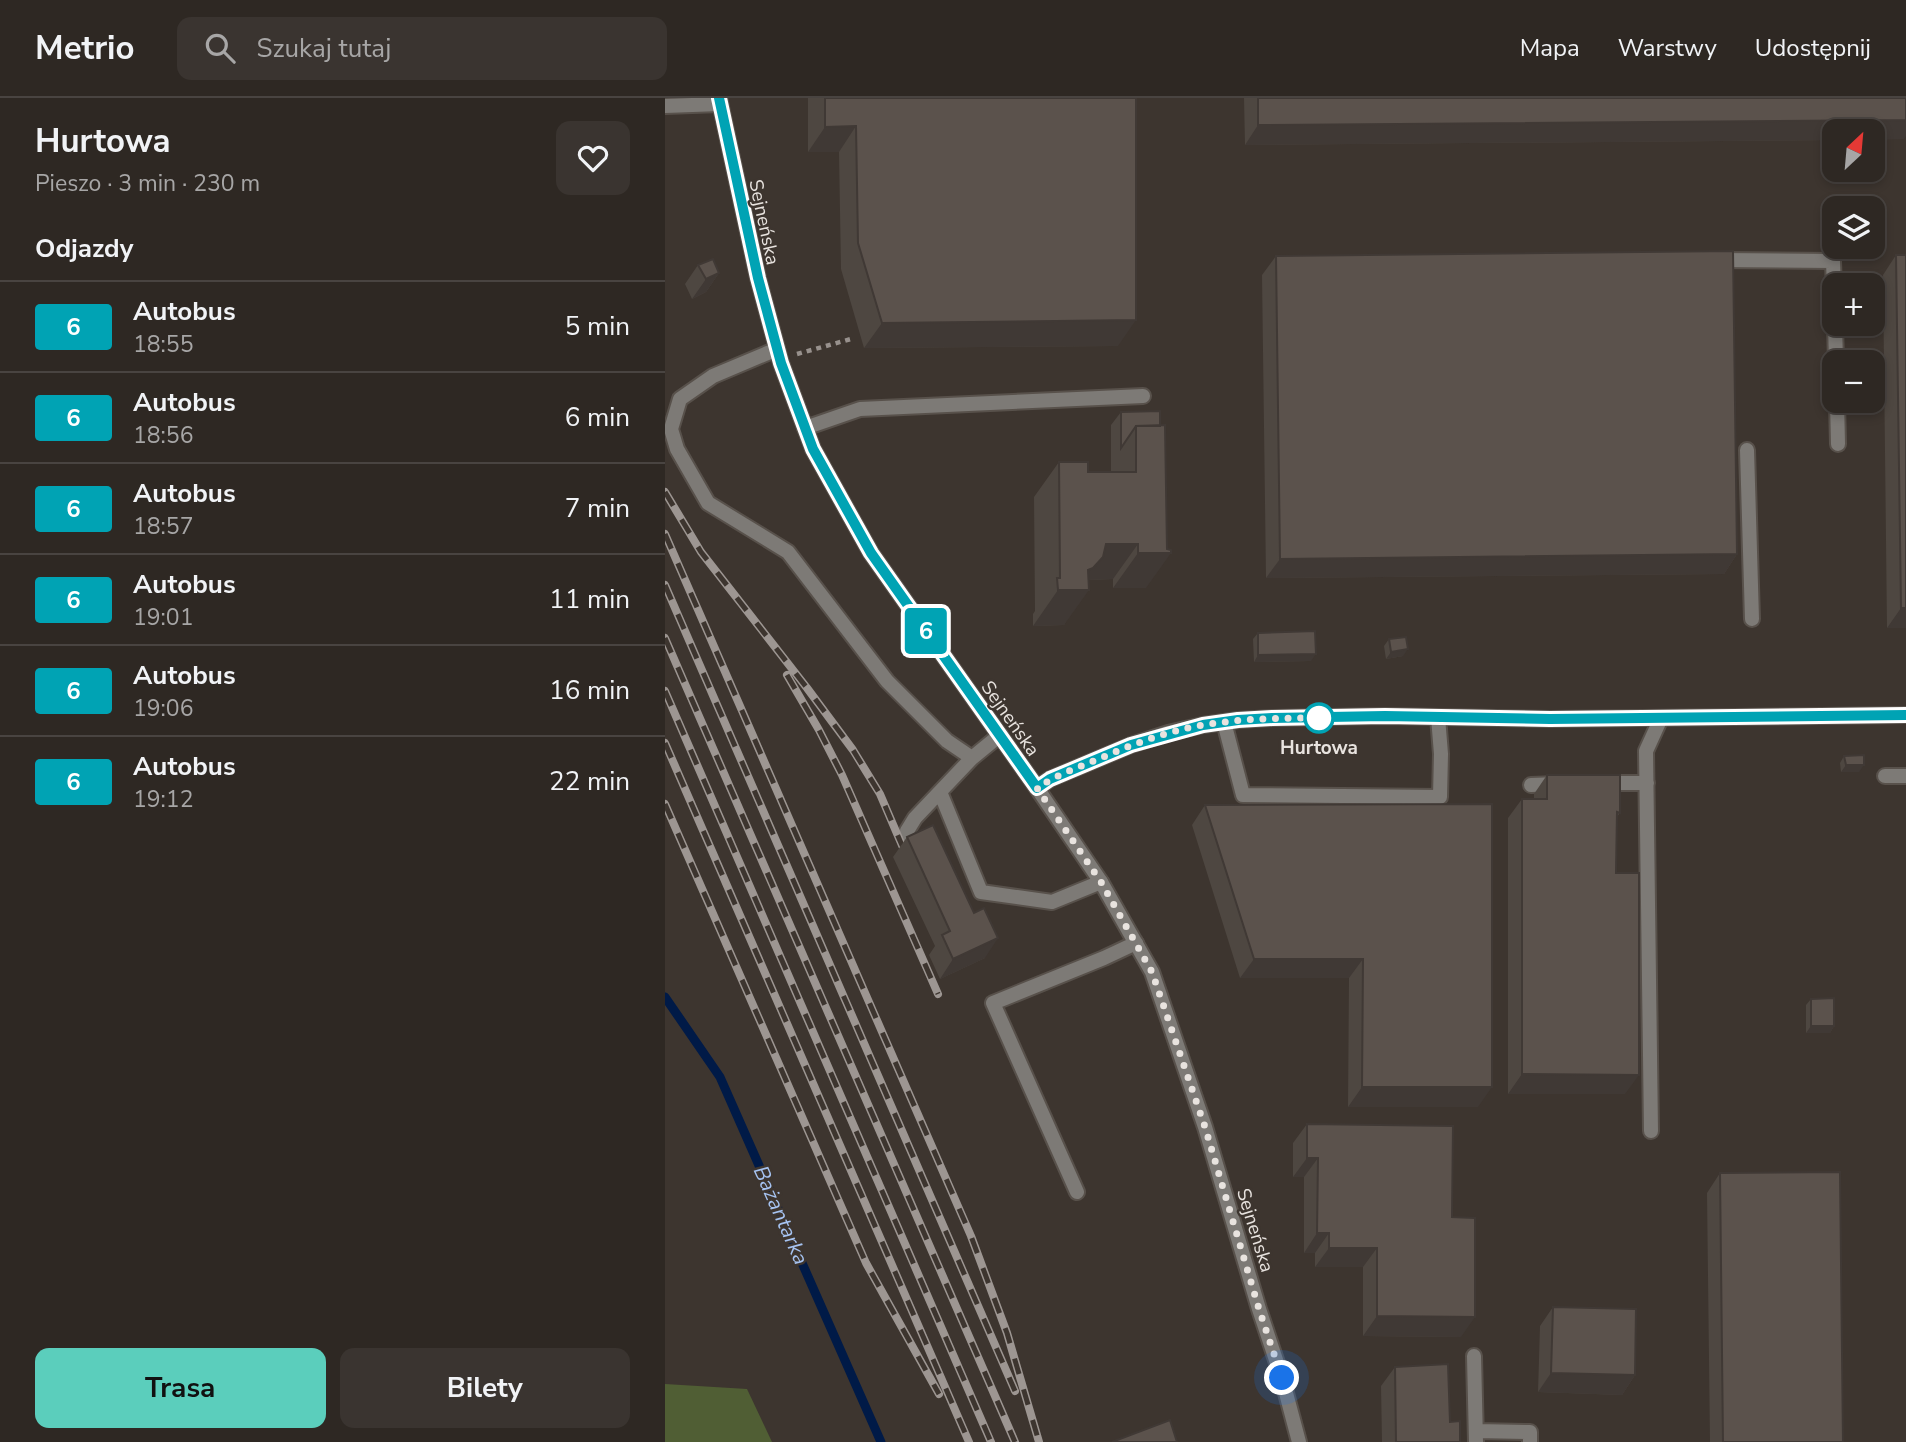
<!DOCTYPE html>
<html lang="pl">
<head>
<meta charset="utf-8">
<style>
	body { margin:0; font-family:"Nunito Sans",sans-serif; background:#3a3430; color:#f1f3f6; height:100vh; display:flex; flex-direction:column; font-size:26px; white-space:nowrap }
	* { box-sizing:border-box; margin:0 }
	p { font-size:23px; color:#a7a6a6 }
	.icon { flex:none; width:38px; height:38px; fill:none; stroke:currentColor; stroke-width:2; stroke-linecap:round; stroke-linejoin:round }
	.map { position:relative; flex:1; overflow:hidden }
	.side { display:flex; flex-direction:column; background:#2e2823; width:665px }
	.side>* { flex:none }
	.badge { padding:0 14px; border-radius:5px; font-size:24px; line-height:46px }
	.needle { width:46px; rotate:26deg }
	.tools { position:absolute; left:1157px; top:21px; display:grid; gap:14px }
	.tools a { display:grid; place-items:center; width:63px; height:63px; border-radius:14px; background:#2e2823; box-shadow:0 4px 10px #0003,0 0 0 2px #494441; font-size:35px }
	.you { position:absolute; width:35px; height:35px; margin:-18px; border:5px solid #fff; border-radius:50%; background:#1a73e8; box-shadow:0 0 0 10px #1a73e833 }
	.map>.badge { position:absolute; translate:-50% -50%; box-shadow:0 0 0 4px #fff }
	h2 { padding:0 35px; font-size:26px; line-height:63px }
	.round { display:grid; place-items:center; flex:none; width:74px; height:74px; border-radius:14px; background:#3a3430 }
	.summary { display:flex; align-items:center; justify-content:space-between; height:119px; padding:0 35px }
	h1 { font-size:33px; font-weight:700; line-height:52px }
	.button { display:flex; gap:14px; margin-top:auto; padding:14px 35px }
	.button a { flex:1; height:80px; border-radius:14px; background:#5bcebc; color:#111; font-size:28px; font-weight:700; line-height:80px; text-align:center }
	.button a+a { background:#3a3430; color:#f1f3f6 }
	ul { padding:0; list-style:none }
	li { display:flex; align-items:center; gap:21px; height:91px; padding:0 35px; border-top:2px solid #494441 }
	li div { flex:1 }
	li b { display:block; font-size:26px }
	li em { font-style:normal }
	li .badge { min-width:77px; font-weight:700; text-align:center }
	header { display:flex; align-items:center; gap:42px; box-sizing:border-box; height:98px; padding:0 35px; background:#2e2823; border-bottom:2px solid #494441 }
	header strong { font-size:33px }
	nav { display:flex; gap:38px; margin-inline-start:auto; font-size:24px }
	.search { width:490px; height:63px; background:#3a3430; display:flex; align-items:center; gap:18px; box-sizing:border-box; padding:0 24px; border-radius:14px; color:#a7a6a6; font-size:26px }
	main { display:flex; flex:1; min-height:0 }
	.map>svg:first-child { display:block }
	.green { fill:#505e34 }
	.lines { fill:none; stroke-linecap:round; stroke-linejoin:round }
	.stream { stroke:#001a47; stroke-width:9 }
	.lane-casing { stroke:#58514b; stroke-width:18 }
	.street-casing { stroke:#58514b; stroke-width:18 }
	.path { stroke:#98918d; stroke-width:4.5; stroke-dasharray:5 5; stroke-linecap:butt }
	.lane { stroke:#7d7a76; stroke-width:14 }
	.street { stroke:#7d7a76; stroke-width:14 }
	.rail-casing { stroke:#9d9692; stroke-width:8 }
	.rail { stroke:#3d352f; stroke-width:5; stroke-dasharray:16; stroke-linecap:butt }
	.wall { fill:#4e4741 }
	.shaded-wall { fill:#403935 }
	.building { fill:#5b524c; stroke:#403935; stroke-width:2 }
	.line-casing { stroke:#fff; stroke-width:16 }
	.line { stroke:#00a3b4; stroke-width:10 }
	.walk { stroke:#e8e3df; stroke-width:7; stroke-dasharray:0 12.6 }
	.stop-dot { fill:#fff; stroke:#00a3b4; stroke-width:3.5 }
	.labels { text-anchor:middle; stroke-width:5; stroke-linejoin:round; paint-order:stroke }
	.street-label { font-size:19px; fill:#e8e3df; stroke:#3d352f }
	.stop-label { font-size:19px; font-weight:bold; fill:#e8e3df; stroke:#3d352f }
	.water-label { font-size:21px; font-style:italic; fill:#a6c3f1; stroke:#3d352f }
</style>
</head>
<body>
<header>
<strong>Metrio</strong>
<div class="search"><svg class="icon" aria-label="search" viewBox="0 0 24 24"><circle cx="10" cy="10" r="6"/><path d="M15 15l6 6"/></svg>Szukaj tutaj</div>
<nav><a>Mapa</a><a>Warstwy</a><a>Udostępnij</a></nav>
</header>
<main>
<section class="side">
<div class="summary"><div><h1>Hurtowa</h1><p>Pieszo · 3 min · 230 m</p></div><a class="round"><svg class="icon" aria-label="heart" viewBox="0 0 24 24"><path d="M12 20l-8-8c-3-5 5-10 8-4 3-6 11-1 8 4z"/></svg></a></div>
<h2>Odjazdy</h2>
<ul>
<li><span class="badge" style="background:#00a3b4;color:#fff">6</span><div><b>Autobus</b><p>18:55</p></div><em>5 min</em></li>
<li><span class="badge" style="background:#00a3b4;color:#fff">6</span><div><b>Autobus</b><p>18:56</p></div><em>6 min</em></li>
<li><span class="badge" style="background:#00a3b4;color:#fff">6</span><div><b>Autobus</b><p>18:57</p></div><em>7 min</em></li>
<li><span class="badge" style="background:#00a3b4;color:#fff">6</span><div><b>Autobus</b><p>19:01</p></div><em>11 min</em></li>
<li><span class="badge" style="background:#00a3b4;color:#fff">6</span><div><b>Autobus</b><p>19:06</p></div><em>16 min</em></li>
<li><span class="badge" style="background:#00a3b4;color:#fff">6</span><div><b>Autobus</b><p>19:12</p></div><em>22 min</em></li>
</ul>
<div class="button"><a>Trasa</a><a>Bilety</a></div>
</section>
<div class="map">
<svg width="1241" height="1344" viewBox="0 0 1241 1344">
	<rect width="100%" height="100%" fill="#3d352f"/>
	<!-- green -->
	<path class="green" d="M0 1286 82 1291 107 1344H0Z"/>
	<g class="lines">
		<!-- stream -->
		<path class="stream" d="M0 899 55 979 216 1344"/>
		<defs>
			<path id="lane" d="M0 8 55 6
				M1052 162 1168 163 1169 192
				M1170 226 1171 264
				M112 251 48 278 15 301 6 331 12 351 43 405 123 454 222 583 282 643 307 660 335 637
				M1172 303 1173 346
				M140 330 195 311 478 298
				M1082 352 1087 521
				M559 624 578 697 775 699 776 656 773 619
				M1220 678H1241
				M938 685H982
				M866 687 893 686
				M275 694 316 794 387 804 436 784
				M244 742 242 733 250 720 307 660
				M986 1033 981 653 996 620
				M412 1094 328 905 439 860 471 845
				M809 1258 811 1344
				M811 1333 865 1334V1344"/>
			<path id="street" d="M54 0 93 180 116 265 148 351 206 455 372 690 436 784 487 874 540 1029 594 1211 617 1280 634 1344
				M372 690 385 681 466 647 503 635 538 627 573 622 607 620 720 618 885 621 1241 617"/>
		</defs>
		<!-- lane casing -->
		<use href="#lane" class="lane-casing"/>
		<!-- street casing -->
		<use href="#street" class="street-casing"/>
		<!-- path -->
		<path class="path" d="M132 256 186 241"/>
		<!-- lane -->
		<use href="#lane" class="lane"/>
		<!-- street -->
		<use href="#street" class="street"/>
		<defs>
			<path id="rail" d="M0 394 36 454 142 590 188 652 215 696 239 752
				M0 436 306 1138 342 1235 374 1344
				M0 487 350 1293
				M0 540 350 1344
				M122 577 154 632 177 677 273 896
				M0 593 326 1344
				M0 645 304 1344
				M0 706 201 1165 274 1296"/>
		</defs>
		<!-- rail casing -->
		<use href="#rail" class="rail-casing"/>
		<!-- rail -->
		<use href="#rail" class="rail"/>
	</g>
	<!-- wall -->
	<path class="wall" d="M143 0H471L453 248 199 250 176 171 174 54H143Z
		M579 0H1241L1239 41 1169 33V42L580 47Z
		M1231 157H1241V530H1222L1218 177Z
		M611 158 1072 456 1059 476 601 480 597 177Z
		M33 167 54 175 41 194 27 201 20 186Z
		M495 313 481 490H448V481L424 482 399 527 368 528V516L370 513 369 399 394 364 423 374H446V327L456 314Z
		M593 535 646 563 589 564 588 541Z
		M724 541 738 558 721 561 719 548Z
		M1179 658 1194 674H1176L1175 665Z
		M882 677 955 715 951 720V775L960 996H843V720L857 701H869V696Z
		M827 706 813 1009H683L684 880H575L527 727 540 707Z
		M242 739 320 860 275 881 264 857 270 848 228 759Z
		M1146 901 1169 928 1165 935H1141V907Z
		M642 1026 787 1119 796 1239 698 1238V1169H650V1155H639V1079H628V1045Z
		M1055 1075 1178 1344H1045L1042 1095Z
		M888 1209 970 1277 957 1297 873 1294 875 1228Z
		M730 1269 785 1324 795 1344H717L716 1288Z"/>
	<!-- shaded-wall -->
	<path class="shaded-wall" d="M1241 22V38L1239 41 1208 42V33H1169V42L580 47 593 27Z
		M191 28 174 54H143L160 29Z
		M54 175 41 194 27 201 41 181Z
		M471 222 453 248 199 250 217 225Z
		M441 446H473L448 481 422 482 424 492 399 527 368 528 393 492Z
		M473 455H506L481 490H448Z
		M1072 456 1059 476 601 480 615 461Z
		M1236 510H1241V530H1222Z
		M743 551 738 558 721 561 726 554Z
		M651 556 646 563 589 564 593 557Z
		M1181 667H1199L1194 674H1176Z
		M333 840 320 860 275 881 288 861Z
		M589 861H698L684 880H575Z
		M1146 928H1169L1165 935H1141Z
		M857 976 974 977 960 996H843Z
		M697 989H827L813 1009H683Z
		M642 1060H653L639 1079H628Z
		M652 1135H664L650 1155H639Z
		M664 1150H712L698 1169H650Z
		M712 1218 810 1219 796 1239 698 1238Z
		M886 1275 970 1277 957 1297 873 1294Z"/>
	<!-- building -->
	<path class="building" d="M160 0H471V222L217 225 193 145 191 28 160 29Z
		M593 0H1241V22L593 27Z
		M1068 153 1072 456 615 461 611 158Z
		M1231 157H1241V510H1236Z
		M48 161 54 175 41 181 33 167Z
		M495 313V328H471L456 350V314Z
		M500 327 502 451 506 452V455H473V446H441L438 459 428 470 423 472 424 492H393L392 480H395L394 364H423V374H471V328Z
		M650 533 651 556 593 557V535Z
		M741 539 743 551 726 554 724 541Z
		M1199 657V667H1181L1179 658Z
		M882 677H955V715L952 714 951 775H974V977L857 976V701H882Z
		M827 706V989H697L698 861H589L540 707Z
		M268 727 309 815 319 810 333 840 288 861 277 837 285 833 242 739Z
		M1169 900V928H1146V901Z
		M642 1026 788 1028 787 1119 810 1120V1219L712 1218V1150H664V1135H652L653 1060H642Z
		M1175 1074 1178 1344H1058L1055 1075Z
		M888 1209 971 1211 970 1277 886 1275Z
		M783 1266 785 1324 795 1323V1344H731L730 1269Z
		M505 1322 512 1344H447Z"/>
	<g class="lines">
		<defs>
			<path id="line" d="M54 0 93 180 116 265 148 351 206 455 372 690 385 681 466 647 538 627 573 622 607 620 720 618 885 621 1241 617"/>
		</defs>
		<!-- line casing -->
		<use href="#line" class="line-casing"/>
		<!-- line -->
		<use href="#line" class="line"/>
		<!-- walk -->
		<path class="walk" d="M617 1280 594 1211 540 1029 487 874 436 784 372 690C390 678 411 670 431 662 466 647 501 633 539 627 579 620 618 620 658 620H654"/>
	</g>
	<!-- markers -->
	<circle class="stop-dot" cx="654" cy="620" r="14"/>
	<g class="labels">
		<!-- street labels -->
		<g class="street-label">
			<text transform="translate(100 124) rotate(78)" y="7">Sejneńska</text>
			<text transform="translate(346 620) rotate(55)" y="7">Sejneńska</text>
			<text transform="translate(591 1132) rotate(73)" y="7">Sejneńska</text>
		</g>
		<!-- stop labels -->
		<g class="stop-label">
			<text x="654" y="656">Hurtowa</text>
		</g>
		<!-- water labels -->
		<g class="water-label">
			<text transform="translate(116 1117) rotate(66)" y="7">Bażantarka</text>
		</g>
	</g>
</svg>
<div class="tools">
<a><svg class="needle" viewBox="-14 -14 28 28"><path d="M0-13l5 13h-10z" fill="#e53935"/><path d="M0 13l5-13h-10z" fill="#a7a6a6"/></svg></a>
<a><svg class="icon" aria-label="layers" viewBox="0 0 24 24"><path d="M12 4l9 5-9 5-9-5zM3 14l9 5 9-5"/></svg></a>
<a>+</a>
<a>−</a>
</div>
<div class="you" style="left:617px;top:1280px"></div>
<b class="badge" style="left:261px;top:533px;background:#00a3b4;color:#fff">6</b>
</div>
</main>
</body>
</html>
